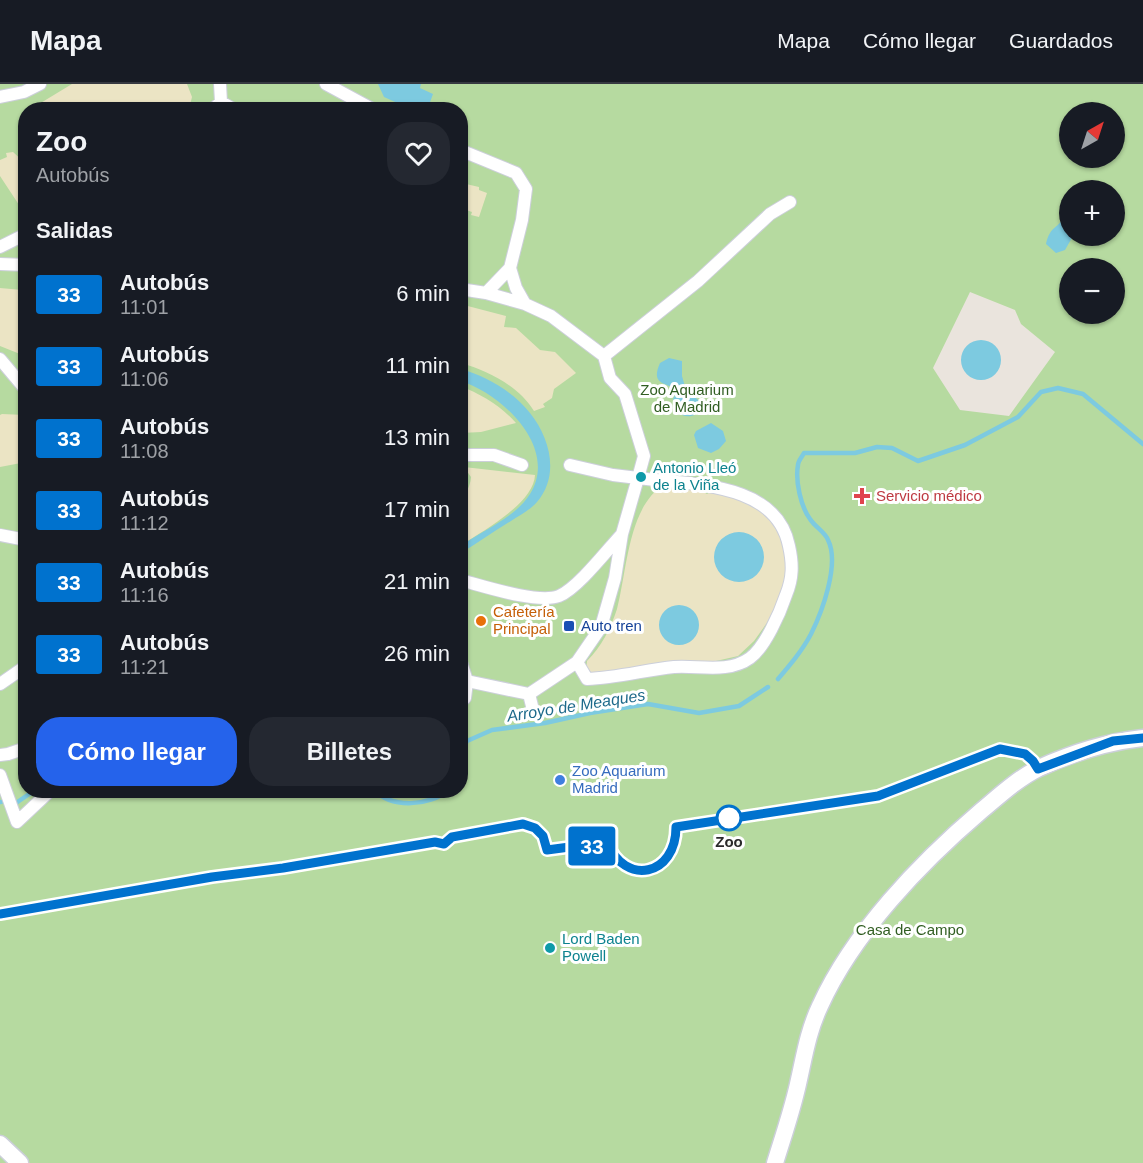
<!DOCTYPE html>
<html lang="es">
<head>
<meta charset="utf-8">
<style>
	body { margin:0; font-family:Helvetica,sans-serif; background:#242831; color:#f1f3f6; height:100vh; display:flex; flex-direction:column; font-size:22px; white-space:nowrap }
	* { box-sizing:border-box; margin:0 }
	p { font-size:20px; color:#9ea1a6 }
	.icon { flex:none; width:33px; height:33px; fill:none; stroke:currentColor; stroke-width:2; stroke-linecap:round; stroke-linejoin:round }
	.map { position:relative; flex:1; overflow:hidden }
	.side { position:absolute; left:18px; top:18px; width:450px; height:696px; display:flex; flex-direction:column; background:#171b24; border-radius:24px; box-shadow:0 2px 4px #0004 }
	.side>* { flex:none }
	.badge { padding:0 12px; border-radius:4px; font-size:21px; line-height:39px }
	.needle { width:39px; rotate:39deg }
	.buttons { position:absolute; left:1059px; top:18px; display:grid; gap:12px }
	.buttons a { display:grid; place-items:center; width:66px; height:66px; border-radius:50%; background:#171b24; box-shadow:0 2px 4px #0004; font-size:30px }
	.map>.badge { position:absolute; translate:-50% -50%; box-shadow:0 0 0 3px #fff }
	h2 { padding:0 18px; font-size:22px; line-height:54px }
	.round { display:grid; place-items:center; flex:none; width:63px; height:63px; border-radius:24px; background:#242831 }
	.headline { display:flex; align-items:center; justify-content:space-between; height:102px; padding:0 18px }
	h1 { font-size:28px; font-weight:800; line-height:45px }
	.primary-button { display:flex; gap:12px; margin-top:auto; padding:12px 18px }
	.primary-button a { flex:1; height:69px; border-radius:24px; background:#2563eb; color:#fff; font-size:24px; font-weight:800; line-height:69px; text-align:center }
	.primary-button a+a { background:#242831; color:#f1f3f6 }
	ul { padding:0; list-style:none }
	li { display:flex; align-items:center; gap:18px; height:72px; padding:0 18px }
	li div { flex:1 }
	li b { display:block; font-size:22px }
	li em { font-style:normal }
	li .badge { min-width:66px; font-weight:700; text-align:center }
	header { display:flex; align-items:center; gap:36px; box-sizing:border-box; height:84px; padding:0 30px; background:#171b24; border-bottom:2px solid #363941 }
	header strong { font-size:28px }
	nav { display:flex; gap:33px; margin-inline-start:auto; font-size:21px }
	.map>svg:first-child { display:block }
	.green { fill:#b6daa0; fill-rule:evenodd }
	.sand { fill:#ebe4c4 }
	.water { fill:#7dcae0 }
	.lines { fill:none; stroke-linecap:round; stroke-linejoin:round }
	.stream { stroke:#7dcae0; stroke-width:4.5 }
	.pedestrian-casing { stroke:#cccfda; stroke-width:14 }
	.minor-casing { stroke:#cccfda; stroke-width:19 }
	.pedestrian { stroke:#fff; stroke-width:12 }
	.minor { stroke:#fff; stroke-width:16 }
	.line-casing { stroke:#fff; stroke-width:14 }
	.line { stroke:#0072ce; stroke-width:9 }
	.culture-dot { fill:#0f9aa8; stroke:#fff; stroke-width:2 }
	.health-dot { fill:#e0444e; stroke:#fff; stroke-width:2 }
	.food-dot { fill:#e8710a; stroke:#fff; stroke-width:2 }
	.transit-dot { fill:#1a4fb4; stroke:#fff; stroke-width:2 }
	.shop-dot { fill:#3f7fe0; stroke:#fff; stroke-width:2 }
	.stop-dot { fill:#fff; stroke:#0072ce; stroke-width:3 }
	.labels { text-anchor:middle; stroke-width:6; stroke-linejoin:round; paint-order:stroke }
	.park-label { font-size:15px; fill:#315e22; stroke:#fff }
	.culture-label { font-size:15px; fill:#0d838f; stroke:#fff; text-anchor:start }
	.health-label { font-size:15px; fill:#be3a42; stroke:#fff; text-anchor:start }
	.food-label { font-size:15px; fill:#c56008; stroke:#fff; text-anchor:start }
	.transit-label { font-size:15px; fill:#164399; stroke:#fff; text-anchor:start }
	.shop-label { font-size:15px; fill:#366cbe; stroke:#fff; text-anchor:start }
	.stop-label { font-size:15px; font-weight:bold; fill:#2a2a2a; stroke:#fff }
	.water-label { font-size:16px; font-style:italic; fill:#1d698a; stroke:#fff }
</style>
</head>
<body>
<header>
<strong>Mapa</strong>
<nav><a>Mapa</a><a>Cómo llegar</a><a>Guardados</a></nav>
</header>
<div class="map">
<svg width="1143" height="1079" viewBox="0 0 1143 1079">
	<rect width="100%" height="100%" fill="#eae4dd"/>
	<!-- green -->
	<path class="green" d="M0 0H1143V1079H0ZM26 26H460V706H26ZM1070 28H1114V74H1070ZM1070 106H1114V152H1070ZM1070 184H1114V230H1070ZM970 208 1015 226 1021 240 1055 268 1009 332 960 326 933 284Z"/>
	<!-- sand -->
	<path class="sand" d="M72 0H187L192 13 189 25H41L39 20Z
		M13 68 25 79V130L0 92V76L7 73 6 69Z
		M466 100 479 103V106L487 109 479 133 471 131 472 128 466 126 467 121 461 118V105H464Z
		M0 204 22 206 21 215 25 217V263L20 270 0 262Z
		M460 220 506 232 504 243 516 244 540 266 555 268 576 289 554 305 552 314 543 320 545 323 534 327C519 302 488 287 461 279Z
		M460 302C481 310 501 322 516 339L481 348 461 349Z
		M2 330 25 331 26 378 0 383V331Z
		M464 383 535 391C534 419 484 446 463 460L467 431C456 414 470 410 471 393Z
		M664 401 698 405 707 410 710 408 741 416 759 426 772 438 783 458 787 472 785 505 771 533 754 557 738 572 716 577H674L595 590 586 588 587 577C601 563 611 544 617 525 627 488 628 422 664 401Z"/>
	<!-- water -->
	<path class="water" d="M378 0H421L420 4 433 10 429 21 440 25H411L384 13Z
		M1069 115 1070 152H1073L1065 166 1056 169 1046 160C1050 143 1055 146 1063 135 1066 130 1067 121 1069 115Z
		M961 276a20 20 0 1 1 40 0a20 20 0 1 1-40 0Z
		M669 274 682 277V292L686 306 703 320V324C692 338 675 334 673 315L677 308C670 297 649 304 660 279Z
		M461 285C486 292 514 308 530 329 550 354 560 391 537 418 530 426 520 431 511 437 494 447 478 459 461 469V462C483 446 515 434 530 410 559 364 502 310 461 297Z
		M711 339 723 347 726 357 719 365 711 369 698 364 694 351 696 347Z
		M714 473a25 25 0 1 1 50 0a25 25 0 1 1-50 0Z
		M659 541a20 20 0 1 1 40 0a20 20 0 1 1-40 0Z"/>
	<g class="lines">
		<!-- stream -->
		<path class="stream" d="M778 595C790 581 802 567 811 550 822 528 840 480 828 456 825 448 815 443 810 435 801 423 795 397 798 381 798 377 802 373 804 369H855L877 363 892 364 918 377 965 361 1018 333 1041 308 1058 304 1083 310 1143 360
			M460 668 467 657 492 646 545 639 590 629 648 620 699 629 739 622 768 603
			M375 706C391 725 431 722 448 706
			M0 718H1
			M16 719 35 706"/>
		<defs>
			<path id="pedestrian" d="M326 0 374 26
				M0 13 24 8 40 0
				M221 18 235 26
				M212 26 221 18 220 0
				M460 66 516 89 526 105 522 136 510 184 486 209 460 205
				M0 163 26 150
				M0 180 26 181
				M510 184 516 204 525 220
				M486 209 525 220 551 232 604 272
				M0 275 26 306
				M460 371H494L522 381
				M570 381 613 391 638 394 644 372 625 310 610 294 604 272 698 197 770 130 790 118
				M0 451 26 456
				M460 498 464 497C486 503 539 520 559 512 578 504 607 466 622 450
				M460 575 467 597
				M0 600 26 582
				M460 618 465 614 467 597 529 610
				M534 630 529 610 577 578 587 595C617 594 645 586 674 583 698 581 728 590 750 574 765 563 780 529 786 511 793 494 793 480 789 462 776 397 690 401 638 394L622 450 615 494 601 543 577 578
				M0 671 8 670 26 664
				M0 691 17 738 51 706"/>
			<path id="minor" d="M0 1060 20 1079
				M775 1079C783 1053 792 1027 798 1000 804 974 808 947 820 922 853 849 920 779 981 727 999 712 1017 695 1039 684 1072 669 1107 658 1143 654"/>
		</defs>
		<!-- pedestrian casing -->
		<use href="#pedestrian" class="pedestrian-casing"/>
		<!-- minor casing -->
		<use href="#minor" class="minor-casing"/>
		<!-- pedestrian -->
		<use href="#pedestrian" class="pedestrian"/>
		<!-- minor -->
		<use href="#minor" class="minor"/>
	</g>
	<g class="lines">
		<defs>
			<path id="line" d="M0 830 212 793 283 784 435 758 444 760 452 753 523 740 535 744 543 752 547 766 607 758C625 803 676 792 676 743L878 712 1000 665 1025 670 1033 677 1038 685 1113 657 1143 654"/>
		</defs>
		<!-- line casing -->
		<use href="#line" class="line-casing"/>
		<!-- line -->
		<use href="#line" class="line"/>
	</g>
	<!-- markers -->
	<g class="culture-dot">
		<circle cx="641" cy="393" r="6"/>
		<circle cx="550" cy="864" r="6"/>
	</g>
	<path class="health-dot" d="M859 403h6v6h6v6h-6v6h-6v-6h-6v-6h6z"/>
	<circle class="food-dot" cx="481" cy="537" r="6"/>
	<rect class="transit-dot" x="563" y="536" width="12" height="12" rx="3"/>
	<circle class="shop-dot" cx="560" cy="696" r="6"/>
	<circle class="stop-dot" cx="729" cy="734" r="12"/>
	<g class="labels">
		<!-- park labels -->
		<g class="park-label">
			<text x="687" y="311">Zoo Aquarium<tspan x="687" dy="17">de Madrid</tspan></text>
			<text x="910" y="851">Casa de Campo</text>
		</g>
		<!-- culture labels -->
		<g class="culture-label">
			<text x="653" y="389">Antonio Lleó<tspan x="653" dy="17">de la Viña</tspan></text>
			<text x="562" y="860">Lord Baden<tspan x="562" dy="17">Powell</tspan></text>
		</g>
		<!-- health labels -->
		<g class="health-label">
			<text x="876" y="417">Servicio médico</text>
		</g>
		<!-- food labels -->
		<g class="food-label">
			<text x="493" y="533">Cafetería<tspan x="493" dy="17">Principal</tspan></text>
		</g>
		<!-- transit labels -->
		<g class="transit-label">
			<text x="581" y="547">Auto tren</text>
		</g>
		<!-- shop labels -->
		<g class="shop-label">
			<text x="572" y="692">Zoo Aquarium<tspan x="572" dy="17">Madrid</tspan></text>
		</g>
		<!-- stop labels -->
		<g class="stop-label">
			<text x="729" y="763">Zoo</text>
		</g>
		<!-- water labels -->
		<g class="water-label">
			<text transform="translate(576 621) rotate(-9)" y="6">Arroyo de Meaques</text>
		</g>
	</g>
</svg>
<div class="buttons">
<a><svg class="needle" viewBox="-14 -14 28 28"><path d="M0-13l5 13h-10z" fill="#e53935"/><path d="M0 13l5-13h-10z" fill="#9ea1a6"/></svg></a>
<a>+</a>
<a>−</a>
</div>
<b class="badge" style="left:592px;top:762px;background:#0072ce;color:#fff">33</b>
<section class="side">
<div class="headline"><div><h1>Zoo</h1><p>Autobús</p></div><a class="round"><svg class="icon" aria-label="heart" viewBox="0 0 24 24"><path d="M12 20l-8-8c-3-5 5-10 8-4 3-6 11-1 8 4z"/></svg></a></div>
<h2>Salidas</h2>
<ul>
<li><span class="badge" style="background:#0072ce;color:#fff">33</span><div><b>Autobús</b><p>11:01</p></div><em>6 min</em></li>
<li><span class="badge" style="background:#0072ce;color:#fff">33</span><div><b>Autobús</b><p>11:06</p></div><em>11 min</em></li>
<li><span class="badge" style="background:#0072ce;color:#fff">33</span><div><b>Autobús</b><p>11:08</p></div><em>13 min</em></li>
<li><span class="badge" style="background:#0072ce;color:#fff">33</span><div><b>Autobús</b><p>11:12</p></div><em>17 min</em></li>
<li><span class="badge" style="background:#0072ce;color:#fff">33</span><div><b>Autobús</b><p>11:16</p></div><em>21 min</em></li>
<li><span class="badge" style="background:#0072ce;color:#fff">33</span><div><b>Autobús</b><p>11:21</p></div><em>26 min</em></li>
</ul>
<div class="primary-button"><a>Cómo llegar</a><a>Billetes</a></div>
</section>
</div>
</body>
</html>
